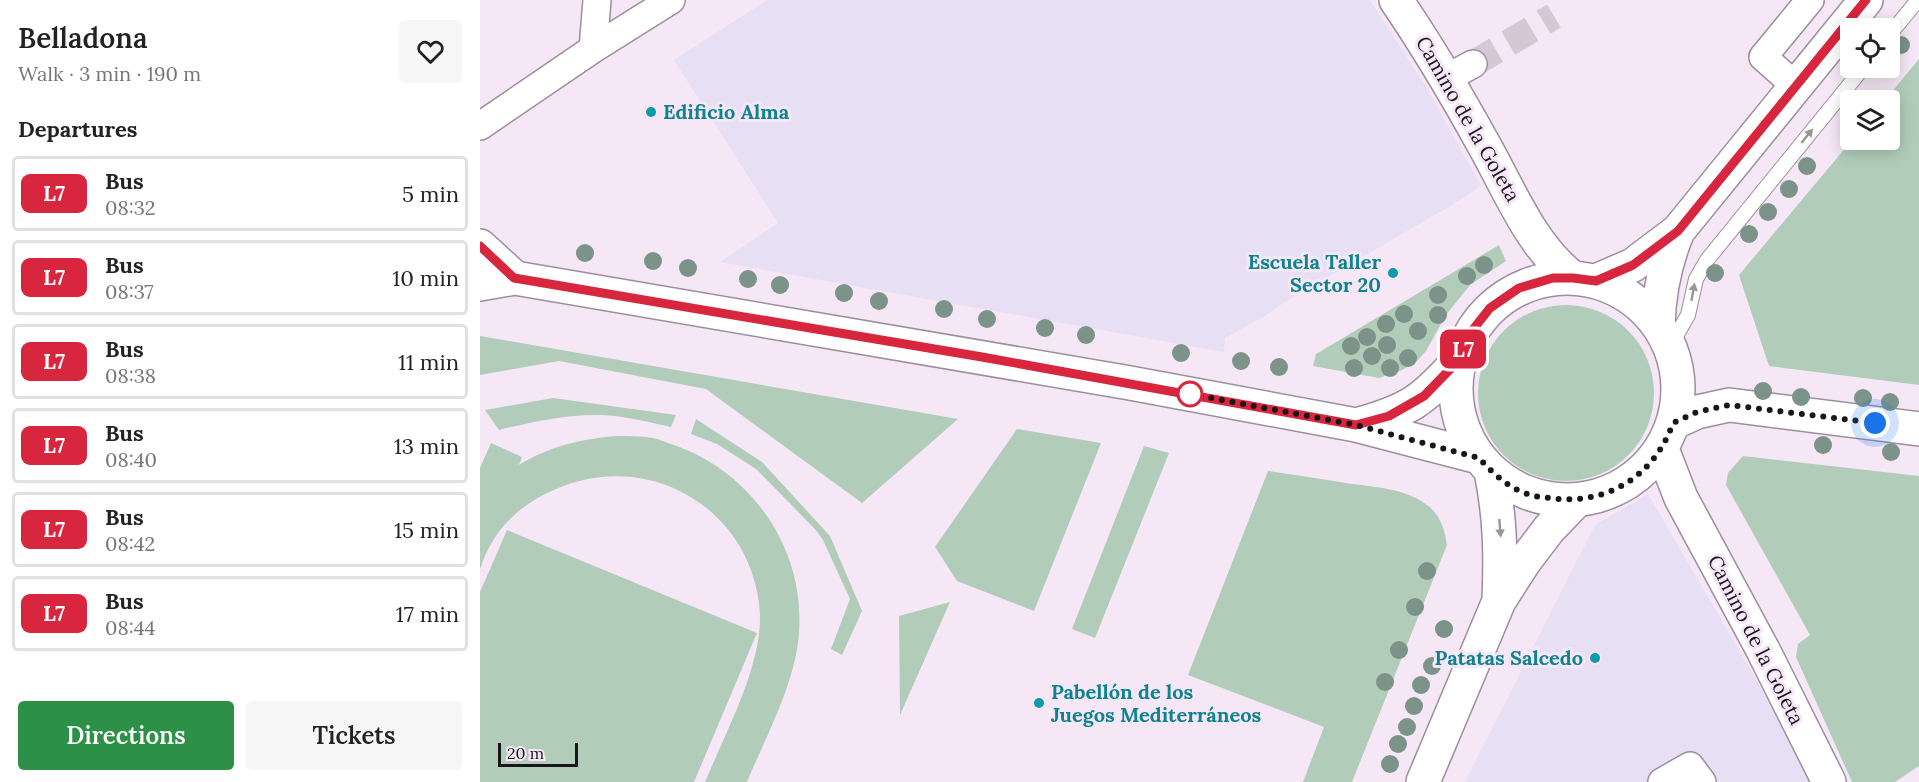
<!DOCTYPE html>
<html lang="en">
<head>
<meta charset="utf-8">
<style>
	body { margin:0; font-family:Lora,serif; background:#f6f6f6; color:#222; height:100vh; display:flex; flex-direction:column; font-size:22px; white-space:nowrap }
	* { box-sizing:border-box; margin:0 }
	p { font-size:20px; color:#767676 }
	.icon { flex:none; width:33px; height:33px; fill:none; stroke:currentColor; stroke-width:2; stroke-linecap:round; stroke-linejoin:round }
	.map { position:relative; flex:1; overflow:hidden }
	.side { display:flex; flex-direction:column; background:#fff; width:480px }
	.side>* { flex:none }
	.badge { padding:0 12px; border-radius:9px; font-size:21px; line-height:39px }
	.tools { position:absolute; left:1360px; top:18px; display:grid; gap:12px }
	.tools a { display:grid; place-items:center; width:60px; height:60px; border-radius:6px; background:#fff; box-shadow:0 3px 15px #0003; font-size:30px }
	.scale { position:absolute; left:18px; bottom:15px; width:80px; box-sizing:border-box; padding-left:6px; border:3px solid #1a151a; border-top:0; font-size:16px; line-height:21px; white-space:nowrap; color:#1a151a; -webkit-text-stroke:4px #f6e7f6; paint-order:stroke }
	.you { position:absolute; width:30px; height:30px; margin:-15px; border:4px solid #fff; border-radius:50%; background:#1a73e8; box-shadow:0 0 0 9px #1a73e833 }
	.map>.badge { position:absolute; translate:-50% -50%; box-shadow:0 0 0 3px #fff }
	h2 { padding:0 18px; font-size:22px; line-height:54px }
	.round { display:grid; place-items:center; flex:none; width:63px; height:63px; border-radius:6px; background:#f6f6f6 }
	.headline { display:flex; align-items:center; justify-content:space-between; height:102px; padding:0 18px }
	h1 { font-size:28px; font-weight:600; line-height:45px }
	.action { display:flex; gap:12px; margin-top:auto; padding:12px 18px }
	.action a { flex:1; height:69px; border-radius:6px; background:#2c9146; color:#fff; font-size:24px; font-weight:600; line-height:69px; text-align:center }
	.action a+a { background:#f6f6f6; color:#222 }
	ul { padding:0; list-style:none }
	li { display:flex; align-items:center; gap:18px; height:75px; margin:0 12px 9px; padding:0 6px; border:3px solid #e0e0e0; border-radius:6px }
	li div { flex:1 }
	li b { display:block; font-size:22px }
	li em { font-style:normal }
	li .badge { min-width:66px; font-weight:700; text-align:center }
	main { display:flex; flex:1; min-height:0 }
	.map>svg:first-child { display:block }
	.industrial { fill:#e7dff4 }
	.green { fill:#b1cdb9 }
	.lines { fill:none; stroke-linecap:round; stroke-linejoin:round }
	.street-tunnel { stroke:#d5c8d5; stroke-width:27; stroke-dasharray:27 14; stroke-linecap:butt }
	.lane-casing { stroke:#9c8e9c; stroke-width:16 }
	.street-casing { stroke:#9c8e9c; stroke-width:30 }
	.secondary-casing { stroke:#9c8e9c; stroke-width:36 }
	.lane { stroke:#fff; stroke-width:14 }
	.street { stroke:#fff; stroke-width:27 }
	.secondary { stroke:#fff; stroke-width:33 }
	.tree { fill:#7c9389 }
	.oneway { fill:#989698 }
	.line-casing { stroke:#fff; stroke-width:14 }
	.line { stroke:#d7263d; stroke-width:9 }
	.walk { stroke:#1a151a; stroke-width:6; stroke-dasharray:0 10.8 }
	.culture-dot { fill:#0f9aa8; stroke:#f6e7f6; stroke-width:2 }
	.stop-dot { fill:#fff; stroke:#d7263d; stroke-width:3 }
	.labels { text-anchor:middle; stroke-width:6; stroke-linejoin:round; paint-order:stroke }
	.culture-label { font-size:20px; font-weight:bold; fill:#0d838f; stroke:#f6e7f6; text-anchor:start }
	.street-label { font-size:20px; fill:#1a151a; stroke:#f6e7f6 }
</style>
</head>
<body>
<main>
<section class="side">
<div class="headline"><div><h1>Belladona</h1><p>Walk · 3 min · 190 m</p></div><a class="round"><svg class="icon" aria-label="heart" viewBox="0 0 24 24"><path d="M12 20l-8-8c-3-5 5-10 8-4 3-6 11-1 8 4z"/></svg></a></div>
<h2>Departures</h2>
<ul>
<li><span class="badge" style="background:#d7263d;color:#fff">L7</span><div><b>Bus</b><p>08:32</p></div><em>5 min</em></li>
<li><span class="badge" style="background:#d7263d;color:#fff">L7</span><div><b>Bus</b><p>08:37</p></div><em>10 min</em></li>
<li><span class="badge" style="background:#d7263d;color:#fff">L7</span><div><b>Bus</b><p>08:38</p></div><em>11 min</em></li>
<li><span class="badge" style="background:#d7263d;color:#fff">L7</span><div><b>Bus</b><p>08:40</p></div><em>13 min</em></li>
<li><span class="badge" style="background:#d7263d;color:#fff">L7</span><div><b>Bus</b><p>08:42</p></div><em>15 min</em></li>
<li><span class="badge" style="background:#d7263d;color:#fff">L7</span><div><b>Bus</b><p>08:44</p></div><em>17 min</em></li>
</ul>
<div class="action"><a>Directions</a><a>Tickets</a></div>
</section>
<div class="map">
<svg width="1439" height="782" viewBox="0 0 1439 782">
	<rect width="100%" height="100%" fill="#f6e7f6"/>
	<!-- industrial -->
	<path class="industrial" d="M287 0H890L948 90 1001 186 972 205 805 302 785 316 745 338 744 352 240 262 298 223 194 60Z
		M1168 494 1336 782H985L1115 525Z"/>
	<!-- green -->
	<path class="green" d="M1439 59V385L1289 366 1259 275 1372 140H1410V100H1405Z
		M1019 245 1026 261 990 285 966 315 946 351 936 362 922 370 899 378 833 366 836 354Z
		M998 393a88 88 0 1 1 176 0a88 88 0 1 1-176 0Z
		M0 336 478 419 382 503 226 389 79 361 0 375Z
		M73 398 196 415 191 427C168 422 145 416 121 415 88 414 51 422 19 430L5 410Z
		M216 419 282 462 350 536 382 611 362 655 351 649 370 599 343 540 335 529 276 469 237 444 211 434Z
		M537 429 621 443 554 611 477 581 455 547Z
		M136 436C148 436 161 436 173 438 180 439 187 443 194 445 272 472 325 549 319 632 316 682 286 736 267 782H225C245 734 282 666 280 614 274 510 170 448 76 489 49 500 25 519 11 544 6 552 3 561 0 569V468L11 443 42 457 39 465C70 446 101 439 136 436Z
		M664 446 689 453 615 638 592 629Z
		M1263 456 1439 476V766L1415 782H1372L1316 657 1318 644 1330 635 1246 485 1248 473Z
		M788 471C814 475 840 479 866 483 892 487 926 488 947 505 960 514 965 530 967 545L872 782H823L844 727 708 675Z
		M27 530 277 633 214 782H0V592Z
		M470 602 420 715 419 616Z"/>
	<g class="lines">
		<!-- street-tunnel -->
		<path class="street-tunnel" d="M993 64 1074 16"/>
		<defs>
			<path id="lane" d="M1410 34 1438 0
				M1191 345 1208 315 1216 279 1227 260 1383 68"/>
			<path id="street" d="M113 49 117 0
				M967 78 993 64
				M1317 87 1283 57 1330 0
				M0 126 113 49 191 0
				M1182 782 1210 766 1222 782"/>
			<path id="secondary" d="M916 0C948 47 977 96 1004 145 1030 191 1051 246 1093 278
				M0 246 35 278
				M976 389a111 111 0 1 1 222 0a111 111 0 1 1-222 0Z
				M1116 281 1153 265 1198 231 1386 0
				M0 284 35 278 650 383 876 425 999 457
				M1178 325C1179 291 1185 262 1198 231
				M1193 423 1217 412 1249 405 1439 429
				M876 425C929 411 944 400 980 359
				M1182 449 1201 498 1283 650 1349 782
				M1011 471C1020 516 1021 553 1019 599
				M943 782 1019 601 1044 562 1069 529 1097 500"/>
		</defs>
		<!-- lane casing -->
		<use href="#lane" class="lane-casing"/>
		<!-- street casing -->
		<use href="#street" class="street-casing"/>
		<!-- secondary casing -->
		<use href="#secondary" class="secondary-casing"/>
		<!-- lane -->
		<use href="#lane" class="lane"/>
		<!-- street -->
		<use href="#street" class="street"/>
		<!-- secondary -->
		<use href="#secondary" class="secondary"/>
	</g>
	<!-- trees -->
	<g class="tree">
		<circle cx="1421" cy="45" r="9"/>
		<circle cx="1327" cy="166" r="9"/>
		<circle cx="1309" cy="189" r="9"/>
		<circle cx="1288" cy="212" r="9"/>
		<circle cx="1269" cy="234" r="9"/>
		<circle cx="105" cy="253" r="9"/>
		<circle cx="173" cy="261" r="9"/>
		<circle cx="1004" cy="265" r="9"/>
		<circle cx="208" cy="268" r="9"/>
		<circle cx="1235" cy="273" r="9"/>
		<circle cx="987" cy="276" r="9"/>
		<circle cx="268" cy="279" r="9"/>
		<circle cx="300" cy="285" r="9"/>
		<circle cx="364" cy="293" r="9"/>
		<circle cx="958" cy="295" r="9"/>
		<circle cx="399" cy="301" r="9"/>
		<circle cx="464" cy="309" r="9"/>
		<circle cx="924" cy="314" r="9"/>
		<circle cx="958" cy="315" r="9"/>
		<circle cx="507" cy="319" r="9"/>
		<circle cx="906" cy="324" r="9"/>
		<circle cx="565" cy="328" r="9"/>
		<circle cx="938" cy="331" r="9"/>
		<circle cx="606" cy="335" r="9"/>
		<circle cx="887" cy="337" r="9"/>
		<circle cx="907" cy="345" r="9"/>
		<circle cx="871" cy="346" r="9"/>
		<circle cx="701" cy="353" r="9"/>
		<circle cx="892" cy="356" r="9"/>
		<circle cx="928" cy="358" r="9"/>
		<circle cx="761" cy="361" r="9"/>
		<circle cx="799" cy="367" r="9"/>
		<circle cx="874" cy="368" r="9"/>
		<circle cx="910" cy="368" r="9"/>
		<circle cx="1283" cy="391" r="9"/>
		<circle cx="1321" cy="397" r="9"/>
		<circle cx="1383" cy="398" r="9"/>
		<circle cx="1410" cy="402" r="9"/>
		<circle cx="1343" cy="445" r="9"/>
		<circle cx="1411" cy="452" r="9"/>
		<circle cx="947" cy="571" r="9"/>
		<circle cx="935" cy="607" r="9"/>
		<circle cx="964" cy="629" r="9"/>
		<circle cx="919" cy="650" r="9"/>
		<circle cx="952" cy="666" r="9"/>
		<circle cx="905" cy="682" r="9"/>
		<circle cx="941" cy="685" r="9"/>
		<circle cx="934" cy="706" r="9"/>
		<circle cx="927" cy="727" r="9"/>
		<circle cx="918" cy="744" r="9"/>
		<circle cx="910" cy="764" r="9"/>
	</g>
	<!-- one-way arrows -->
	<defs><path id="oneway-solid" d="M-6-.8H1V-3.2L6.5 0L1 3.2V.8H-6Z" transform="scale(1.5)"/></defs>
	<g class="oneway">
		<use href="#oneway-solid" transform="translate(1327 136) rotate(-51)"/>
		<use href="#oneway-solid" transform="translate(1213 292) rotate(-80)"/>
		<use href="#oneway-solid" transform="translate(1020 528) rotate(86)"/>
	</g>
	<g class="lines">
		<defs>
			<path id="line" d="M0 246 34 278 502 357 876 425 909 416 944 396 980 359 991 332 1010 308 1039 288 1073 278H1093L1116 281 1153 265 1198 231 1386 0"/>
		</defs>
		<!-- line casing -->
		<use href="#line" class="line-casing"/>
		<!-- line -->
		<use href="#line" class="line"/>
		<!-- walk -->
		<path class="walk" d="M710 394 876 425 999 458C1011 471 1025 485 1042 492 1051 496 1060 497 1069 498 1126 506 1174 477 1193 423L1217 412 1249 405 1395 423"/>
	</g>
	<!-- markers -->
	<g class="culture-dot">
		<circle cx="171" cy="112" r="6"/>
		<circle cx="913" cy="273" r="6"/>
		<circle cx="1115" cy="658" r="6"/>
		<circle cx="559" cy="703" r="6"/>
	</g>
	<circle class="stop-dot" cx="710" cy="394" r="12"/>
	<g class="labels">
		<!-- culture labels -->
		<g class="culture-label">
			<text x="183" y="119">Edificio Alma</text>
			<text x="901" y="269" text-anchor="end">Escuela Taller<tspan x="901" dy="23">Sector 20</tspan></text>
			<text x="1103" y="665" text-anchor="end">Patatas Salcedo</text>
			<text x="571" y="699">Pabellón de los<tspan x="571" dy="23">Juegos Mediterráneos</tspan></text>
		</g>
		<!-- street labels -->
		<g class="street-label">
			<text transform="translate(988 119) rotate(60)" y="7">Camino de la Goleta</text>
			<text transform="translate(1276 640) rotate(63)" y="7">Camino de la Goleta</text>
		</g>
	</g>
</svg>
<div class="tools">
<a><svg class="icon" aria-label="locate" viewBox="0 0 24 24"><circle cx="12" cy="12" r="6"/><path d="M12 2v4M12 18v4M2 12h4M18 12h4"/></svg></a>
<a><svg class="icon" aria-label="layers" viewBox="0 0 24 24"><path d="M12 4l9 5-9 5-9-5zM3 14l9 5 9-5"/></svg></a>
</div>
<div class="scale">20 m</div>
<div class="you" style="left:1395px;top:423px"></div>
<b class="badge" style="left:983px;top:349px;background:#d7263d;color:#fff">L7</b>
</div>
</main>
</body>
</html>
